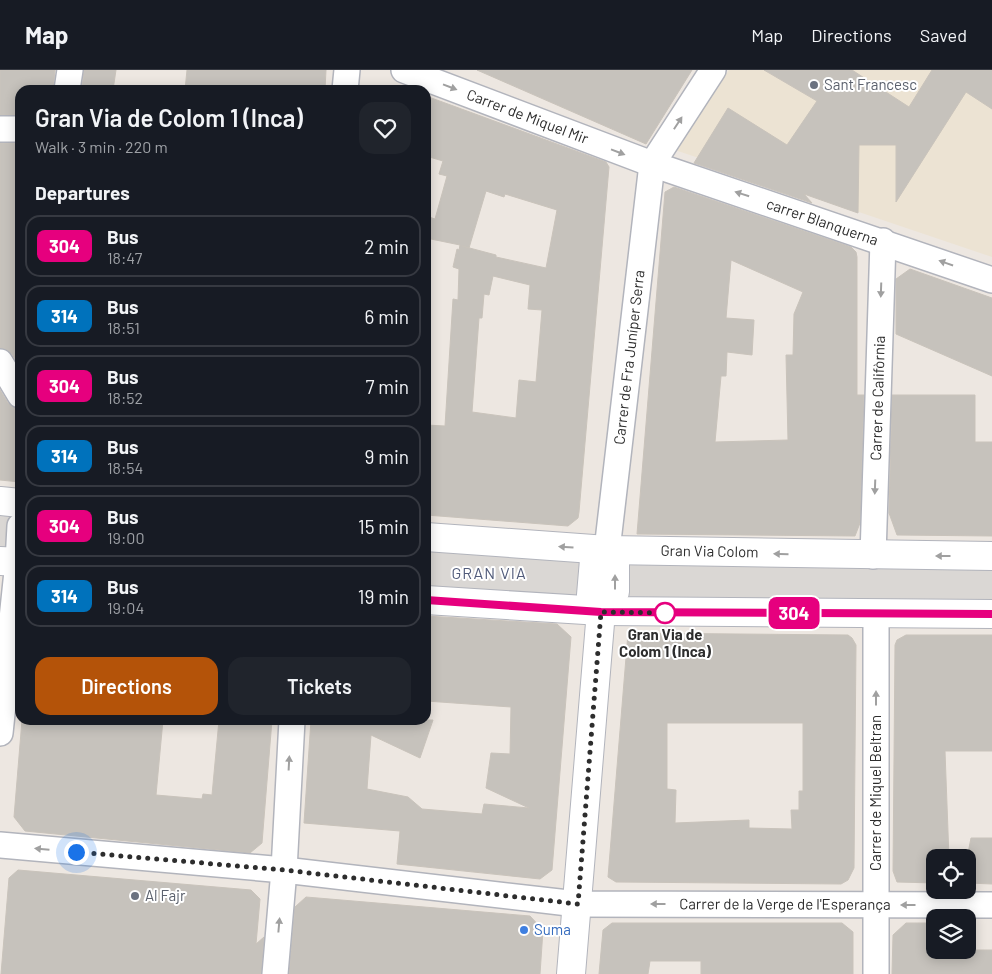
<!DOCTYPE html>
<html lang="en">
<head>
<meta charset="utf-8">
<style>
	body { margin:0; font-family:Barlow,sans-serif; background:#20242c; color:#f1f3f6; height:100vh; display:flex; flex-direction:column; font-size:19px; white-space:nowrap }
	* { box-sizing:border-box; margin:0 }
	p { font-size:16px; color:#9ea1a6 }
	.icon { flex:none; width:28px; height:28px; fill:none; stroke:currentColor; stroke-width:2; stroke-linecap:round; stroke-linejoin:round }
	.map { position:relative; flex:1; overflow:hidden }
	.side { position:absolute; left:15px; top:15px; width:416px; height:640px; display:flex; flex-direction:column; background:#171b24; border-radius:15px; box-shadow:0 2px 12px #0003 }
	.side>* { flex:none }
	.badge { padding:0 10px; border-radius:8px; font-size:18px; line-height:32px }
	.buttons { position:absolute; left:926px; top:779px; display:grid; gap:10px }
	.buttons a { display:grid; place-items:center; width:50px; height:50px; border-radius:10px; background:#171b24; box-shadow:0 2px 12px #0003; font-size:25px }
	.you { position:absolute; width:25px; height:25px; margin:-12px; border:4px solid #fff; border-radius:50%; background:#1a73e8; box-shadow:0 0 0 8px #1a73e833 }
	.map>.badge { position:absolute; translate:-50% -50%; box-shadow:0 0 0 2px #fff }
	h2 { padding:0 20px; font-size:19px; line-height:45px }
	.round { display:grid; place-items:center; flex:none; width:52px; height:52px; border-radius:15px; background:#20242c }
	.summary { display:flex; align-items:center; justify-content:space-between; height:85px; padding:0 20px }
	h1 { font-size:24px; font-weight:600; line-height:38px }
	.cta { display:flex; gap:10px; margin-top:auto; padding:10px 20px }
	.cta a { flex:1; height:58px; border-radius:15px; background:#b45309; color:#fff; font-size:20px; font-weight:600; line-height:58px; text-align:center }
	.cta a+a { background:#20242c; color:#f1f3f6 }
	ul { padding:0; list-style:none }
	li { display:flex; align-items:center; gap:15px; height:62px; margin:0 10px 8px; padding:0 10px; border:2px solid #363941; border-radius:15px }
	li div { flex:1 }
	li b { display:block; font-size:19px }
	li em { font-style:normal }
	li .badge { min-width:55px; font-weight:700; text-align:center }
	header { display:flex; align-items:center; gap:30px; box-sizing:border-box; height:70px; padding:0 25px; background:#171b24; border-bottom:1px solid #363941 }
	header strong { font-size:24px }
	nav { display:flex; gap:28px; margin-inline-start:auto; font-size:18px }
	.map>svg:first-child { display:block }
	.education { fill:#ece3d3 }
	.plaza { fill:#dad7d4 }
	.building { fill:#c6c2bc; stroke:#c9c3bb; fill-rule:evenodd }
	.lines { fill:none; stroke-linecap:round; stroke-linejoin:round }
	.street-casing { stroke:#b2b4bc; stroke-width:28 }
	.secondary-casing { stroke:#b2b4bc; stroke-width:30 }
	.street { stroke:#fff; stroke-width:25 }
	.secondary { stroke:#fff; stroke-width:28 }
	.oneway { fill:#a0a0a0 }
	.line-casing { stroke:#fff; stroke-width:11 }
	.line { stroke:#e6007e; stroke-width:8 }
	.walk { stroke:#2d2d2d; stroke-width:5; stroke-dasharray:0 9 }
	.worship-dot { fill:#6b7280; stroke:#fff; stroke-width:2 }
	.stop-dot { fill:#fff; stroke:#e6007e; stroke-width:2.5 }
	.shop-dot { fill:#3f7fe0; stroke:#fff; stroke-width:2 }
	.labels { text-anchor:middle; stroke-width:4; stroke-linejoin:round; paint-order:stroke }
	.worship-label { font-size:15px; fill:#5b616d; stroke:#fff; text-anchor:start }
	.street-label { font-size:15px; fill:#2d2d2d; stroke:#fff }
	.stop-label { font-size:15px; font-weight:bold; fill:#2d2d2d; stroke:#fff }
	.shop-label { font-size:15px; fill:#366cbe; stroke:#fff; text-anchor:start }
	.neighbourhood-label { font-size:16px; letter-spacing:1px; fill:#515b7a; stroke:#fff }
</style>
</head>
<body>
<header>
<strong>Map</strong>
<nav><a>Map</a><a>Directions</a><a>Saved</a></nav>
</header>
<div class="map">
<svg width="992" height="904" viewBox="0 0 992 904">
	<rect width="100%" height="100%" fill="#ede7e1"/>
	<!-- education -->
	<path class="education" d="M729 0H764L824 35 847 0H992V187L675 80Z"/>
	<!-- plaza -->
	<path class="plaza" d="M0 431 20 433V492L0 491Z
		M426 467 992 486V544L426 530Z"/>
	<!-- building -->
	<path class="building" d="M0 0H55L53 20H20V45H0Z
		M84 0H116L113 20H82Z
		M187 0H326L325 20H185Z
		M477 0H692L646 74Z
		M764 0H852L909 37 932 0H992V39L966 22 896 132V75H859L858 143 804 124 812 133 694 93 728 38 787 75 817 31Z
		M426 26 606 92 609 97 579 442 578 448 568 456 426 445V355L445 356 453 229 458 230 459 199 453 197 457 179 459 180 460 175 426 168V146L435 149 447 106 439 104 443 91 426 86ZM486 121 504 127 505 124 557 140 546 198 496 187V185L462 176 469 178ZM493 206 530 215 528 239 542 240 536 312 519 310 516 348 472 342 479 248H482L484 224 489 225Z
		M0 73H20V297L12 284 0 278Z
		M674 117 851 177 856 182 857 187V325H864L860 453 855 466 637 464 665 122ZM731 190 803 222 794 244 793 285H786L788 370 715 372 721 306H726L727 282 752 285 754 250 726 248Z
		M910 199 992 228V306L896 264V209Z
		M0 320 8 333 20 339V412L0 410Z
		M892 325H975V372H992V466L897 465 889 443Z
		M426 546 557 554 571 567 552 800 540 809 397 794 400 761 304 753 311 650H433L420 688 371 665 367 719 408 727 422 739 482 744 484 734 529 738 486 718 491 683 510 684 511 637 426 631Z
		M628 563 848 565 852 568 856 575 854 798 848 810 841 814 616 812 608 807ZM667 653H803V721H799V740H791L792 759 749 758V750L675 753 676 720 667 719Z
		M906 565H992V681H945L949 788H935V813L897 812 893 801 895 575 897 570Z
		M22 650H163L156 725 202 729 203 724 212 725 219 650H272L262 773 250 783 25 761 14 747Z
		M971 768H992V814L968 813 967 788Z
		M18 800 251 820 260 829 256 874 264 867 261 904H1L9 808Z
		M306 827 530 846 543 860 540 904H289L295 837Z
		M612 853H842L853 862V904H701V891H650L648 904H599L603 860Z
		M906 853H935V880H992V904H892L893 865Z"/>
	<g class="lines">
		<defs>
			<g id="street">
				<path id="s1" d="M404 0 652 94 992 210"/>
				<path d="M67 20 70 0"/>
				<path d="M345 20 347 0"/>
				<path d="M0 59H20"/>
				<path d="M0 292 20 325"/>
				<path id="s2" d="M607 480 652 94 713 0"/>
				<path id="s3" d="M873 486 883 171"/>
				<path d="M0 663 18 492 20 456"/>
				<path id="s4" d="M0 775 284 800 577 834 992 835"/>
				<path d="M275 904 284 800 292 650"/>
				<path d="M876 904V543"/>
			</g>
			<g id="secondary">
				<path d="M0 431 20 433"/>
				<path id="s5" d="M426 467 607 480 992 486"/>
				<path d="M0 491 20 492"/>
				<path d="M426 530 601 541 992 544"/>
				<path d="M571 904 601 541 615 522V492L607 480 594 490 591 525 601 541"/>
			</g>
		</defs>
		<!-- street casing -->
		<use href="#street" class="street-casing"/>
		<!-- secondary casing -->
		<use href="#secondary" class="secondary-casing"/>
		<!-- street -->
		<use href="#street" class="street"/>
		<!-- secondary -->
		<use href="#secondary" class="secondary"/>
	</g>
	<!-- one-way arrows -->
	<defs><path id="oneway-solid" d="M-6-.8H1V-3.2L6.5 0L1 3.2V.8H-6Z" transform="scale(1.25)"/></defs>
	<g class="oneway">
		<use href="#oneway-solid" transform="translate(450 17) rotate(21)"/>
		<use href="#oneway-solid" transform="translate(678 53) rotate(-57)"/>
		<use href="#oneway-solid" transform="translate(618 82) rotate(21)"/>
		<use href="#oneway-solid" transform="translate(742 124) rotate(-162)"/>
		<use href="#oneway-solid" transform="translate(946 193) rotate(-161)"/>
		<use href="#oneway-solid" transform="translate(881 220) rotate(92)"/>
		<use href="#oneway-solid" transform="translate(875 417) rotate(92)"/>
		<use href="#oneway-solid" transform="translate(566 477) rotate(-176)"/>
		<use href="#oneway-solid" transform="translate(781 484) rotate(-179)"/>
		<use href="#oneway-solid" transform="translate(943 486) rotate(-180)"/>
		<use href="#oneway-solid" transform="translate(615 512) rotate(-90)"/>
		<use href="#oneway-solid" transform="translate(876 628) rotate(-90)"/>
		<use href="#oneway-solid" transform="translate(289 693) rotate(-87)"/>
		<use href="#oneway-solid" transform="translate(42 779) rotate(-175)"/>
		<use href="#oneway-solid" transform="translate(658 834) rotate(-180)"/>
		<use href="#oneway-solid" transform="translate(908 835) rotate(-180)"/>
		<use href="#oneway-solid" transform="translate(279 855) rotate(-85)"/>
	</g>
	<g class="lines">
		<defs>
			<path id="line" d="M426 530 601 542 992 544"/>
		</defs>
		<!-- line casing -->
		<use href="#line" class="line-casing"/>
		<!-- line -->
		<use href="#line" class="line"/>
		<!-- walk -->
		<path class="walk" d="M76 782 284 800 578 834 601 542 670 543H665"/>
	</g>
	<!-- markers -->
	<g class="worship-dot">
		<circle cx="814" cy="15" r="5"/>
		<circle cx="135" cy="826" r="5"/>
	</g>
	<circle class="stop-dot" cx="665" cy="543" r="10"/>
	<circle class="shop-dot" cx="524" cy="860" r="5"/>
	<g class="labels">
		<!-- worship labels -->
		<g class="worship-label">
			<text x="824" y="20">Sant Francesc</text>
			<text x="145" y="831">Al Fajr</text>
		</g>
		<!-- street labels -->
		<g class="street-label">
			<text dy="5" stroke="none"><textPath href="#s1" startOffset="132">Carrer de Miquel Mir</textPath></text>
			<text dy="5" stroke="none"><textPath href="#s1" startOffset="445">carrer Blanquerna</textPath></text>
			<text dy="5" stroke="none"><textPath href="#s2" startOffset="194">Carrer de Fra Juníper Serra</textPath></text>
			<text dy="5" stroke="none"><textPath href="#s3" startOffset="158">Carrer de Califòrnia</textPath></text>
			<text dy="5" stroke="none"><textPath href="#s5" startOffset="284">Gran Via Colom</textPath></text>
			<text transform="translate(876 723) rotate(-90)" y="5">Carrer de Miquel Beltran</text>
			<text dy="5" stroke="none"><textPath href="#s4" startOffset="788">Carrer de la Verge de l'Esperança</textPath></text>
		</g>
		<!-- stop labels -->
		<g class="stop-label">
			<text x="665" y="570">Gran Via de<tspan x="665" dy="17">Colom 1 (Inca)</tspan></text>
		</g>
		<!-- shop labels -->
		<g class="shop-label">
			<text x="534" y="865">Suma</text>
		</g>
		<!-- neighbourhood labels -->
		<g class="neighbourhood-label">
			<text x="489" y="509">GRAN VIA</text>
		</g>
	</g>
</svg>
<div class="buttons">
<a><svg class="icon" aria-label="locate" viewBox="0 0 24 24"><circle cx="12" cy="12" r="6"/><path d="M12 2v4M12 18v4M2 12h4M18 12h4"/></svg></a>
<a><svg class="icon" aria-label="layers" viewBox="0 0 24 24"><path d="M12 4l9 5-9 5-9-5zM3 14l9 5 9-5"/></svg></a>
</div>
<div class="you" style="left:76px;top:782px"></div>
<b class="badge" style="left:794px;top:543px;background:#e6007e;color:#fff">304</b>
<section class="side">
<div class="summary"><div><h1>Gran Via de Colom 1 (Inca)</h1><p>Walk · 3 min · 220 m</p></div><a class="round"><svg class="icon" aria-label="heart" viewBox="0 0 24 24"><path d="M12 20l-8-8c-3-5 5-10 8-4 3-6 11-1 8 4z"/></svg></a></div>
<h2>Departures</h2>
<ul>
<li><span class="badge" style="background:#e6007e;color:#fff">304</span><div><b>Bus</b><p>18:47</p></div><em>2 min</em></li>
<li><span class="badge" style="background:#0072bc;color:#fff">314</span><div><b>Bus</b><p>18:51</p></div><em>6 min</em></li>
<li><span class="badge" style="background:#e6007e;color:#fff">304</span><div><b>Bus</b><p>18:52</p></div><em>7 min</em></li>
<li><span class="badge" style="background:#0072bc;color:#fff">314</span><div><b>Bus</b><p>18:54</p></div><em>9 min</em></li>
<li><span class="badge" style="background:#e6007e;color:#fff">304</span><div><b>Bus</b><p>19:00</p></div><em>15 min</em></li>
<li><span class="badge" style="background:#0072bc;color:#fff">314</span><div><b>Bus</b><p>19:04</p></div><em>19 min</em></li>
</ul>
<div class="cta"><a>Directions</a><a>Tickets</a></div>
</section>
</div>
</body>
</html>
